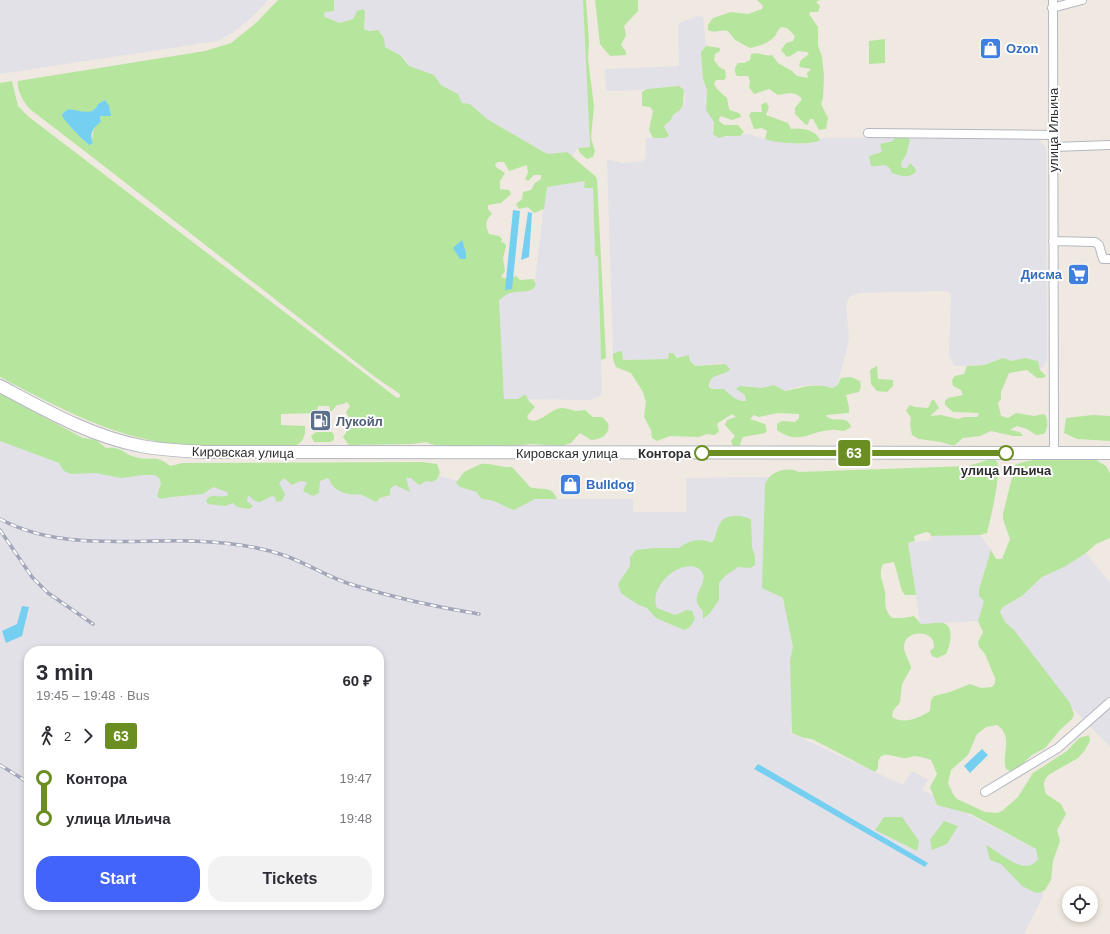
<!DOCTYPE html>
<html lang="en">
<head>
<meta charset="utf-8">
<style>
	body { margin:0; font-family:Helvetica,sans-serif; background:#f2f2f3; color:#2b2b33; height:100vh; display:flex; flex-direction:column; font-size:15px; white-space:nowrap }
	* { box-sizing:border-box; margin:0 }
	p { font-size:13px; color:#7c7c81 }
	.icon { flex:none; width:22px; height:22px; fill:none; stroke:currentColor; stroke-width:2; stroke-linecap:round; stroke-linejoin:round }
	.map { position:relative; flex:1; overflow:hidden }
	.drawer { position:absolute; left:24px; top:646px; width:360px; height:264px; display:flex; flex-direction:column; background:#fff; border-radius:16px; box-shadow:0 2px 6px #0003 }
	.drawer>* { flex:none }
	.badge { padding:0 8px; border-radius:3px; font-size:14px; line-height:26px }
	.tools { position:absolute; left:1062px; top:886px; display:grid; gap:8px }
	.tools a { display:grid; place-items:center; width:36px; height:36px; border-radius:50%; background:#fff; box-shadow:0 2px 6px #0003; font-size:20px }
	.map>.badge { position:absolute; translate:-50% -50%; box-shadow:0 0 0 2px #fff }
	.legs { display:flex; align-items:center; gap:6px; height:44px; padding:0 12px; font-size:13px }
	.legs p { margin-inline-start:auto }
	.summary { display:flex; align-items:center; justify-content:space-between; height:68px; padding:0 12px }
	h1 { font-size:22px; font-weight:800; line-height:30px }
	.action { display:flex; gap:8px; margin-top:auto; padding:8px 12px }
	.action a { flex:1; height:46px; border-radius:16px; background:#4264fb; color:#fff; font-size:16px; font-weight:800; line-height:46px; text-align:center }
	.action a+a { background:#f2f2f3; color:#2b2b33 }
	ul { padding:0 12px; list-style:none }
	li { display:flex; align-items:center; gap:14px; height:40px; font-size:15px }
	li i { display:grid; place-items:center; width:6px; height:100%; margin:0 5px; background:currentColor }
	li i::after { content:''; width:10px; height:10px; margin:-5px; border:3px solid; border-radius:50%; background:#fff }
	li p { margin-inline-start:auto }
	li:first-child i { background:linear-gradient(#0000 50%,currentColor 0) }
	li:last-child i { background:linear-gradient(currentColor 50%,#0000 0) }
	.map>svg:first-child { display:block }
	.industrial { fill:#e3e1e8; fill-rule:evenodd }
	.green { fill:#b6e59e; fill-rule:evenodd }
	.water { fill:#75cff0 }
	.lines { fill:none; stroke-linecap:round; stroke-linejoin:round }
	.minor-casing { stroke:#b4b7c1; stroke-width:10 }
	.secondary-casing { stroke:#b4b7c1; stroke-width:14 }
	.minor { stroke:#fff; stroke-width:8 }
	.secondary { stroke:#fff; stroke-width:12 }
	.rail-casing { stroke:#a3a6b8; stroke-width:3.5 }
	.rail { stroke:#fff; stroke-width:2; stroke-dasharray:6; stroke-linecap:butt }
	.line-1-casing { stroke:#fff; stroke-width:9 }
	.line-1 { stroke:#6b8e23; stroke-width:6 }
	.stop-1-dot { fill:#fff; stroke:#6b8e23; stroke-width:2 }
	.labels { text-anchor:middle; stroke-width:4; stroke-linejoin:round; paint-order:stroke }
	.shop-label { font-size:13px; font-weight:bold; fill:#366cbe; stroke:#fff; text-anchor:start }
	.street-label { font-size:13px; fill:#2e2e2e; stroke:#fff }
	.service-label { font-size:13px; font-weight:bold; fill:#4e5e75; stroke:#fff; text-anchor:start }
	.stop-label { font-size:13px; font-weight:bold; fill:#2e2e2e; stroke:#fff; text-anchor:end }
</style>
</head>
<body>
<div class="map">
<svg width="1110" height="934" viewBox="0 0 1110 934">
	<rect width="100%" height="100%" fill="#efe9e1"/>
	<!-- industrial -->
	<path class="industrial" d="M0 0H268L252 17 234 32 218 41 0 74Z
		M334 0H583L590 147 578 148 571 157 567 152 548 154 542 151 487 119 470 104 462 103 458 94 441 85 436 78 409 66 404 58 385 47 384 38 378 30 369 31 364 29 365 17 355 14 353 19 340 23 325 17 324 14 325 11 334 10Z
		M696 16 703 17 706 46 701 52 703 79 707 90 705 102 710 116 714 122 712 130 722 137 748 134 769 140 801 144 814 143 820 140V138H862L866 136 1037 138 1046 148 1047 361 1040 370 1035 360 1025 358 1013 361 1003 358 984 365 954 366 949 355 951 295 949 292 944 291 860 293 849 297 846 306 849 337 847 349 837 386 835 388 813 385 800 386 785 391 774 385 762 388 744 386 738 391 745 395 746 401H743L731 397 724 389H712L709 387 710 381 716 375 724 374 722 363 695 366 690 361 689 355 680 358 675 355 669 359 622 360 616 352 613 354 607 159 622 163 642 161 646 158 645 138 668 137V133L664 126 671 120 674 114 681 109 685 102V95L679 86 644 90 606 91 605 69 679 66 678 24Z
		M585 181 593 188 595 254 598 257 602 395 590 400 504 399 499 300 504 285 535 281 546 187Z
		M0 441 59 463 430 474 535 499H633V512H686V478L772 477 787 591 798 656 791 733 903 785 912 771 928 780 922 790 1037 850 1043 897 1025 932 1027 934H0ZM29 651H379V905H29Z
		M980 535 991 550 979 589 985 601 978 621 920 624 908 543 931 540V536Z
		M1086 553 1110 583V747L1072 708 1014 630 1005 622 1000 612 1003 607 1022 596 1042 577 1066 566Z"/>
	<!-- green -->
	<path class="green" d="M278 0H334V11L325 12 324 14 325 17 340 23 353 19 357 11 363 9 365 11 364 29 369 31 378 30 384 38 385 47 401 56 409 66 434 75 441 85 458 94 462 103 470 104 487 119 542 151 548 154 567 152 595 176 597 179 606 358 601 360 598 257 595 255 593 188H584L585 181 547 187 544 209 534 213 528 207 519 209 516 204 522 199 523 192 531 190 535 183 541 179V175H534L528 181 525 179 528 173 527 165 509 171 504 162H498L495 164 496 167 505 173 500 181V189L509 190 511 194 501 203 488 205V209L492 214C485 220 485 226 489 234L499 236 502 239 501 243 504 242 506 246 503 258 505 271 501 277 507 279 516 276 520 280 533 279 536 284C533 295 518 290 510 293 506 294 502 298 499 300L504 399H518L524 395H526L528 400 535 407 527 416 529 420C539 424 548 412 557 409 565 406 569 410 576 411 579 411 582 410 585 410L593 417H602L608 423C611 434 601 440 591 440L580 433 571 443 561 446 533 444 495 447 489 445 486 446C474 446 433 448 427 442L412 444 349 445 343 437 349 428 348 416 346 412 350 406 347 402 344 404 337 405 331 412 329 406H318L317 413 281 414V425L305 426C306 436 303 443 294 446 254 446 212 449 172 444 110 436 55 406 0 377V83L12 81 18 106 29 117 397 398 400 397V394L375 377 91 156 31 110C24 104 16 89 18 81L205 51 231 43 256 23ZM105 100 110 109 109 116H100L101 121 94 126 92 140 88 145C79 134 67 126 62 114L68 109C79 111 93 117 98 104Z
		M583 0H586L589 42 588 59 594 106 591 138 595 151 593 157 587 159 580 153 578 148 590 147Z
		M595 0H638V11L624 26 626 35 621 45 626 52V55L610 56 600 44Z
		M757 0H820L816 2 820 6 818 12H810L809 14 818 27V45L822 57 824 76 823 98 821 104 828 118 826 129 819 130 813 119H810L808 124 806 125 795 114V108L802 99C796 91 788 93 778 95L769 89 754 94 749 87 750 81 748 76H737C734 71 734 68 738 63H744L750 60 751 54C759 51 764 57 772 55L778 63 792 71 797 76 808 78 807 73 811 69 800 67 799 65 801 60 809 54 807 52 798 51 789 57 786 56 781 50 786 43 793 41 795 36 787 28 782 27C776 30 778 34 774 37 768 44 758 46 750 48L735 40 728 31C721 29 715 34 708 30V25L713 18 731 12 748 14 762 9 763 6Z
		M885 39V63L869 64V41Z
		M706 46 720 48V51L715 54 714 60 719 67 725 70 726 77 724 80H716L714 84 717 89 727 98 729 109C733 113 740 110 741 117L732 120 721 116 719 119V121L724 125H738L744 132 740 136H726L719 138 713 134 714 122 706 110 707 90 703 79 701 52Z
		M679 86 684 90 683 105 680 110 673 115 671 120 664 126 669 136 664 138H653L649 130 653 111 650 107 642 106V92L647 89Z
		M766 102 769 107 766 115 788 123 791 129C801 127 816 130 820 140 813 146 774 143 765 139L767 131 762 128 754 129 749 115 751 112H762L761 105Z
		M896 136 907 137 910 140 906 155 901 163 902 168H907L910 163 915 168 916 172C908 179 901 176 892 173 887 160 880 168 871 166L869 156 882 152 880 144 893 141Z
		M619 351 622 352 623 360 668 359 669 353H673L677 358 689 355 690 361 695 366 725 364 730 369 729 371C721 376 709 374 709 387L712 389H724C730 395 737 402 746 401L745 395 736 389 740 386 762 388 774 385 785 391C802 388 813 382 832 388L837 386 841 378 851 377 860 381 861 387 859 392 846 395 849 407V413L826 415C832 425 847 413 851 427L844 431C840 431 836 429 831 430 809 431 800 446 777 430V424L782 421 795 422 799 418V414L778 413 759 417 754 415 750 419 765 424 767 431 765 433 743 437 739 447 734 448 731 441 735 436 725 425 727 420 736 417 732 414 718 423 717 425 719 431 715 435 707 434 699 437 670 436 657 441 652 438 651 430 644 417 646 402 643 392 631 373 616 367 613 359V354Z
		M1003 358 1012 361 1025 358 1038 361 1040 370 1046 376 1043 378H1037L1027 370 1009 373 1001 392V399L998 403 1001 416 1008 418 1016 413 1034 416 1044 414C1049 418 1048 429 1044 434L1036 435 1027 429 1017 426 1010 430 1020 432 1023 436H1013L991 431 980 436 963 438 955 445H951L941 442 919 439 912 435 910 424 911 418 906 410 910 405 915 407 928 408 932 400H934L939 408 930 416 941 415 958 419 965 417H977L979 414 978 413 953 412 945 405V401L948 398 963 395 961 390 953 386 952 380 955 376 964 374 967 366 984 365Z
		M877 366 878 379 893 380V386L887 392 877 391 871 384 870 370Z
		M0 394 83 438 96 440 106 448C122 446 122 453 135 457 149 462 155 453 170 466L183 463 422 462 437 464 440 473 437 479 432 482 426 481 419 485 411 478H406L410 492 395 485 390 489V495L380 498 376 502 360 494C352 496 339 493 333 486 330 483 331 481 328 478L320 481 319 493 313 496 303 491 307 482 300 481 292 485 284 478 279 483 285 494 282 501 276 502 275 497 272 496 260 502 255 501 248 495 247 501 253 506 249 509 237 507 233 503 225 506 208 504 206 501C210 492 220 499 228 495L227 492 213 487 203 494 171 497 160 499 157 496 161 483 159 478 155 475H143L121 478 96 473 71 474 64 471 59 463 0 441Z
		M1093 415 1110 416V441L1077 439 1064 433 1066 418Z
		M316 432H332L334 435V440L330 442H314L311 436Z
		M991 459 997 461C1001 477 991 516 987 533L980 535 931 536 930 533 926 532 914 536 915 541 908 543 916 595H905L902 591 894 562 883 564C878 575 883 581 885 592 886 602 883 609 892 618H903L914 616 921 624C927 624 936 622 943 623 955 626 950 646 946 654L937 658 932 656 930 651 934 648C936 628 903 630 904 647 904 654 910 661 911 668L902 684 900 702 893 711 892 717C904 725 919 718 930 711L931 700 934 696 950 692 970 684 981 688 992 687 995 683V678L985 654 979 647 978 642 983 632 978 621 984 601 979 596V589L991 550 996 559H1002L1010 539 1003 519V514L1015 465C1039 455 1070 460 1096 460L1106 466 1110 473V538L1096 544 1086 553 1066 566 1042 577 1022 596 1003 607 1000 612 1005 622 1014 630 1070 703 1074 714 1072 719 1060 730 1045 748 1032 755 1020 766 1010 771 1006 769C1001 754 1014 736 997 725L986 727 977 734 968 755 951 770 948 783 953 794 957 799 985 812 997 813 1002 811 1018 797 1033 773 1067 751 1079 738 1089 735 1090 741 1085 750 1078 758 1050 774C1043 779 1043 786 1046 794L1061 804 1066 814 1057 830 1060 841 1053 861 1051 880 1045 890 1041 892 1036 893 1022 886 1001 864 990 860 986 845C1000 852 1025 878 1038 859L1036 849 971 814 937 805 930 787 937 774 931 760C927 758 920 757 916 756 911 756 907 759 903 758 891 756 877 748 878 768L875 772 812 739 804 738 792 733 790 660 793 647 783 598 762 588 765 484C770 471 787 466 799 472L968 466Z
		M481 464C492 463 501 468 512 467L530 487C542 491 552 485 557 499H535L514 510C507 508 503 505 496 502 487 498 482 503 477 492L460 487 456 483 464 472Z
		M741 516 751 519 752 547 755 556V565L751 568 738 567 725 576 719 583V600L710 613 703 619V611C684 594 716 582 698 568 678 559 648 588 657 608L675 615 687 610 692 611 695 619 690 627 684 630 656 618 647 608 639 605 625 596 621 593 618 584 630 566V557L636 550 655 548H679C687 541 702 537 711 543L714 540C720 522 719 515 741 516Z
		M884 817H902L919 841 917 851 875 830Z
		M944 821 958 826 947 844 932 850 930 840Z"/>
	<!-- water -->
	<path class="water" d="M105 100 109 106 111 116H100L101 122C93 127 89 134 93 143L89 145C84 141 61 119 62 114L68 109C79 110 93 117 98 104Z
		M513 210 520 211 512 289 505 290Z
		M528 212 532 213 529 257 521 260Z
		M462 240 466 253V259H460L453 248Z
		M22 606 29 607 22 636 6 643 2 631 17 624Z
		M982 749 988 755 970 773 964 766Z
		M758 764 928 863 925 867 754 769Z"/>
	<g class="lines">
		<defs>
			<path id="minor" d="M1053 0 1054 453
				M1052 8 1082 0
				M868 133 1053 135
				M1053 147 1110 145
				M1053 241 1095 242 1099 245 1103 259H1110
				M985 792 1058 748 1110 702"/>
			<path id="secondary" d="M0 386C45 410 90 436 141 446 162 450 184 451 205 452L1110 453"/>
		</defs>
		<!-- minor casing -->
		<use href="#minor" class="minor-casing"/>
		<!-- secondary casing -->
		<use href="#secondary" class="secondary-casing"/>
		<!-- minor -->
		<use href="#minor" class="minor"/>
		<!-- secondary -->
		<use href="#secondary" class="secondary"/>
		<defs>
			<path id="rail" d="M0 519C60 551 128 539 193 541 221 542 257 546 283 555 307 563 329 578 353 585 395 598 436 607 479 614
				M0 530 32 577 48 593 93 624
				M0 765 29 783"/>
		</defs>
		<!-- rail casing -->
		<use href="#rail" class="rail-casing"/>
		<!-- rail -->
		<use href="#rail" class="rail"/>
	</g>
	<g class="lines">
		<defs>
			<path id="line-1" d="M702 453H1006"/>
		</defs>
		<!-- line-1 casing -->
		<use href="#line-1" class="line-1-casing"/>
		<!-- line-1 -->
		<use href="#line-1" class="line-1"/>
	</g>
	<!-- icons -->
	<defs>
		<symbol id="shop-square" viewBox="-11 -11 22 22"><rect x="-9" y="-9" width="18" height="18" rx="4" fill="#3f7fe0" stroke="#fff"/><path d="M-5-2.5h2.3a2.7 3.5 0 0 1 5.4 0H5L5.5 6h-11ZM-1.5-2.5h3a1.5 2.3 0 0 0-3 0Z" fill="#fff"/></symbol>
		<symbol id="supermarket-square" viewBox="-11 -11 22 22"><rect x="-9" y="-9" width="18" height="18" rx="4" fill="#3f7fe0" stroke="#fff"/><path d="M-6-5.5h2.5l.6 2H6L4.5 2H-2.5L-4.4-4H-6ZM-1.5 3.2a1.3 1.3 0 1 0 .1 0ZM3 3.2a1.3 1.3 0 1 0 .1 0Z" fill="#fff"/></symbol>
		<symbol id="fuel-square" viewBox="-11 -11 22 22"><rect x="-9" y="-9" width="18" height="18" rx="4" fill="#5c6f8a" stroke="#fff"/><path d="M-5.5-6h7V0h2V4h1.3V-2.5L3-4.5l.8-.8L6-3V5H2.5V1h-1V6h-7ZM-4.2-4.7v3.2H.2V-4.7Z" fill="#fff"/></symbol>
	</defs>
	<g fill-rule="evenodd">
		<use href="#shop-square" x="978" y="36" width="25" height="25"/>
		<use href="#supermarket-square" x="1066" y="262" width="25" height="25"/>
		<use href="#fuel-square" x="308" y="408" width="25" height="25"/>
		<use href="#shop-square" x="558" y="472" width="25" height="25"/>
	</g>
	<!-- markers -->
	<g class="stop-1-dot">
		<circle cx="702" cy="453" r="7"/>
		<circle cx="1006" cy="453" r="7"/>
	</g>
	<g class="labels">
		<!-- shop labels -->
		<g class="shop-label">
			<text x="1006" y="53">Ozon</text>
			<text x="1062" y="279" text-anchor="end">Дисма</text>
			<text x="586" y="489">Bulldog</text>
		</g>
		<!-- street labels -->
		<g class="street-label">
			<text transform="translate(1053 130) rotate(-90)" y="5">улица Ильича</text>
			<text transform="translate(243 452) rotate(1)" y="5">Кировская улица</text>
			<text x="567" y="458">Кировская улица</text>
		</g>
		<!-- service labels -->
		<g class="service-label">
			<text x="336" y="426">Лукойл</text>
		</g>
		<!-- stop labels -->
		<g class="stop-label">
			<text x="691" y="458">Контора</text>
			<text x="1006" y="475" text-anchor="middle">улица Ильича</text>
		</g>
	</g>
</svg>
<div class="tools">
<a><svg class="icon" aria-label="locate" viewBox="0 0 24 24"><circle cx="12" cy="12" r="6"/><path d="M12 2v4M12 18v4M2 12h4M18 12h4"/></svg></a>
</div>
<b class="badge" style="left:854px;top:453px;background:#6b8e23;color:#fff">63</b>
<section class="drawer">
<div class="summary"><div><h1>3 min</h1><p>19:45 – 19:48 · Bus</p></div><b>60 ₽</b></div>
<div class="legs"><svg class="icon" aria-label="walk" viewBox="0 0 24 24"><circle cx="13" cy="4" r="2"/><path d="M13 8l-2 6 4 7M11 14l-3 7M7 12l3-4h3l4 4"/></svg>2<svg class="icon" aria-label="forward" viewBox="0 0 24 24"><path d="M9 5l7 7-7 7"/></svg><b class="badge" style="background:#6b8e23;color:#fff">63</b></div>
<ul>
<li><i style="color:#6b8e23"></i><b>Контора</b><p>19:47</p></li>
<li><i style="color:#6b8e23"></i><b>улица Ильича</b><p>19:48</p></li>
</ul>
<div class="action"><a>Start</a><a>Tickets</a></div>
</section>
</div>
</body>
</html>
